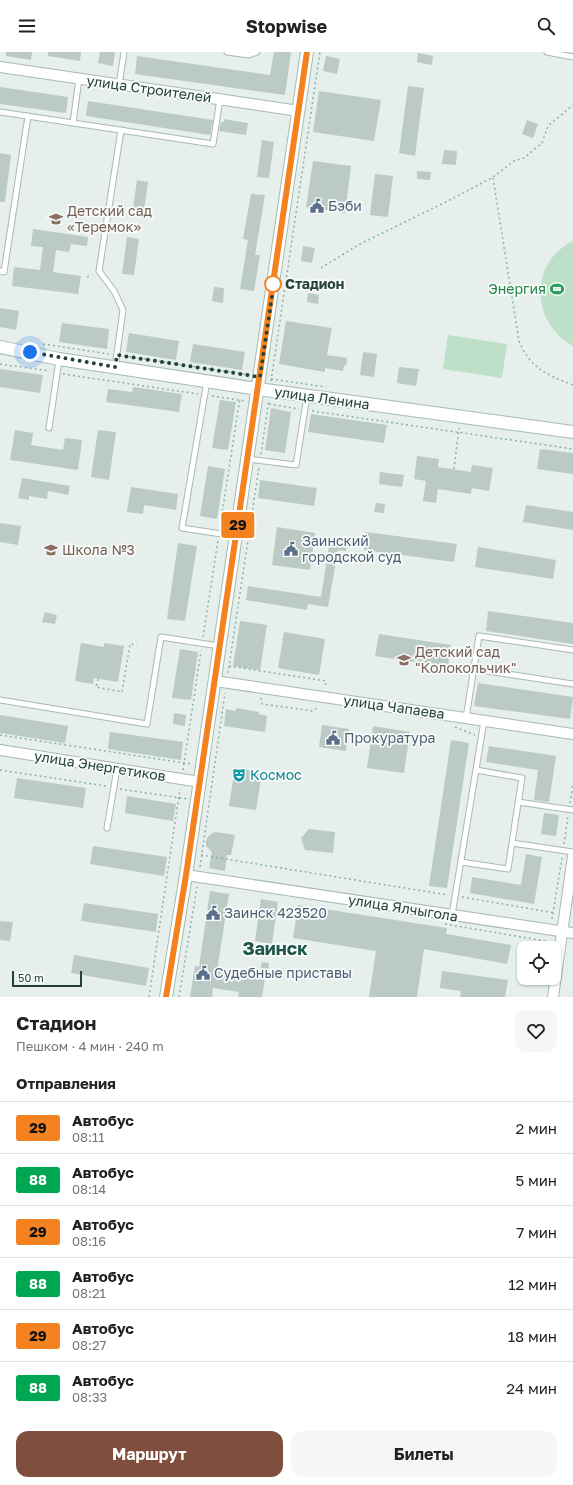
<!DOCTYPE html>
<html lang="ru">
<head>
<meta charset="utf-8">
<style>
	body { margin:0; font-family:"Golos Text",sans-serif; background:#f6f6f6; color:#222; height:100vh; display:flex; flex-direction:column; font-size:15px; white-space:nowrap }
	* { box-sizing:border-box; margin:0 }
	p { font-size:13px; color:#767676 }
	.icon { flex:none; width:22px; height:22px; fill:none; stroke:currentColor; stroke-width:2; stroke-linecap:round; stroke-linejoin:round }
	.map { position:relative; height:945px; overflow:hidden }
	.sheet { display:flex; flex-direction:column; background:#fff; flex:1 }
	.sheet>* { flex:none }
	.badge { padding:0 8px; border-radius:3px; font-size:14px; line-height:26px }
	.tools { position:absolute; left:517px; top:889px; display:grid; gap:8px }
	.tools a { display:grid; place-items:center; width:44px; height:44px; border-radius:8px; background:#fff; box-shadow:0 1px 3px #0004; font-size:20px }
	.scale { position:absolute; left:12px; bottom:10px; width:70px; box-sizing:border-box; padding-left:4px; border:2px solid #24423a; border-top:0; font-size:11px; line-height:14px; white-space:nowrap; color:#24423a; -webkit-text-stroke:3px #f7fbf9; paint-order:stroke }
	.you { position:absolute; width:20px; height:20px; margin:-10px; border:3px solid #fff; border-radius:50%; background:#1a73e8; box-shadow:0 0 0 6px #1a73e833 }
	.map>.badge { position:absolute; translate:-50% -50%; box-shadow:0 0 0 2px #fff }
	h2 { padding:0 16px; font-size:15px; line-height:36px }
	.round { display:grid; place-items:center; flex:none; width:42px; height:42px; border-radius:12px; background:#f6f6f6 }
	.head { display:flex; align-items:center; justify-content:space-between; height:68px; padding:0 16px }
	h1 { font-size:19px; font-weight:700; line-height:30px }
	.cta { display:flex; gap:8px; margin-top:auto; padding:8px 16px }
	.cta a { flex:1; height:46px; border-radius:12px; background:#804e3d; color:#fff; font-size:16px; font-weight:700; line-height:46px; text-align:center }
	.cta a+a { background:#f6f6f6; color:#222 }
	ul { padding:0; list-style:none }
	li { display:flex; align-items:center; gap:12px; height:52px; padding:0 16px; border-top:1px solid #e0e0e0 }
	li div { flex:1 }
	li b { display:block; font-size:15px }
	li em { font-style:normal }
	li .badge { min-width:44px; font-weight:700; text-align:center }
	header { display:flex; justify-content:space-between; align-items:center; height:52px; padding:0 16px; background:#fff; font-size:18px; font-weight:700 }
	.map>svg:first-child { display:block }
	.green { fill:#bfe0c8 }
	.building { fill:#bbcac4 }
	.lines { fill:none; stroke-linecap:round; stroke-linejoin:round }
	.lane-casing { stroke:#a8b8b2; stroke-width:7 }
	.street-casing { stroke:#a8b8b2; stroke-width:12 }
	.secondary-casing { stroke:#a4bbb3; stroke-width:14 }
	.path { stroke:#86b3a5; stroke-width:1.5; stroke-dasharray:2 3; stroke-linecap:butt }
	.lane { stroke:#fff; stroke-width:5 }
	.street { stroke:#fff; stroke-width:10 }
	.secondary { stroke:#fff; stroke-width:12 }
	.line-casing { stroke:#fff; stroke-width:9 }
	.line { stroke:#f58220; stroke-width:6 }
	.walk { stroke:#24423a; stroke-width:4; stroke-dasharray:0 7.2 }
	.stop-dot { fill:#fff; stroke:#f58220; stroke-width:2 }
	.labels { text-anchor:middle; stroke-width:3.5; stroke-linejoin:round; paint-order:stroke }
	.street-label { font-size:14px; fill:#24423a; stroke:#f7fbf9 }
	.service-label { font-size:14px; fill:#4e5e75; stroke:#f7fbf9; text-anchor:start }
	.education-label { font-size:14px; fill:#785e54; stroke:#f7fbf9; text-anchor:start }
	.stop-label { font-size:14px; font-weight:bold; fill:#24423a; stroke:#f7fbf9; text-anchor:start }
	.leisure-label { font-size:14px; fill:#27864d; stroke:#f7fbf9; text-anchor:end }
	.culture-label { font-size:14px; fill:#0d838f; stroke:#f7fbf9; text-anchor:start }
	.district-label { font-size:18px; font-weight:bold; fill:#1f5548; stroke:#f7fbf9 }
</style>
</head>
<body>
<header><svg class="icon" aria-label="menu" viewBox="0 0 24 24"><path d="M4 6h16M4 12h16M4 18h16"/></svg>Stopwise<svg class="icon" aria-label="search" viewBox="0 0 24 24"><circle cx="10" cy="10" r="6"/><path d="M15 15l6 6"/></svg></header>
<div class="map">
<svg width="573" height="945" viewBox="0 0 573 945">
	<rect width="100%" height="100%" fill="#e6efeb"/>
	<!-- green -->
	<path class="green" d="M572 189H573V294C542 278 530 236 551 207 557 199 564 194 572 189Z
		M448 283 507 292 502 326 443 317Z"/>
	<!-- building -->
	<path class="building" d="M6 0H32L31 8 6 4Z
		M48 0H81L80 9 48 4Z
		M100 0H115L113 14 98 11Z
		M274 0H291L285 43 135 22 137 4 270 23Z
		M418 1 433 4 432 13 417 10Z
		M326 4 340 7 337 22 323 19Z
		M408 34 424 36 415 104 399 101Z
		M0 35 68 45 66 61 0 52Z
		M319 39 381 48 374 89 313 80Z
		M88 49 213 68 210 83 86 64Z
		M224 67 248 71 246 83 219 79 221 70H224Z
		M527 68 538 72 533 86 522 82Z
		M262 88 274 90 269 126 257 125Z
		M444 98 457 99 456 113 442 112Z
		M0 101 11 103 5 150H0Z
		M313 109 351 114 345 161 306 155Z
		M417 119 431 120 430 128 417 127Z
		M375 122 393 124 388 165 370 163Z
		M137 128 148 130 143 166 132 164Z
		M251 142 265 143 255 203H260L254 239 240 237 248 188 243 187Z
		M33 177 88 185 87 194 71 192 69 200 56 198 53 220 81 224 78 242 12 234 14 215 40 218 43 195 31 194Z
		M127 185 139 187 134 223 122 222Z
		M303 194 315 196 312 211 301 209Z
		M214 235 224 236 223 251 212 249Z
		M308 241 319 243 318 252 307 250Z
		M0 256 19 259 16 278 0 275Z
		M286 269 332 276 327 303 347 306 346 314 344 313 343 319 325 316V320L279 312Z
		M62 271 109 277 107 297 59 290Z
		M129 281 179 289 176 308 126 300Z
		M193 292 245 300 242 318 190 310Z
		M363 300 377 302 374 325 360 323Z
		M399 315 419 317 416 334 397 331Z
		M0 317 43 323 40 341 0 335Z
		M133 335 182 342 179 360 106 350 108 337 132 340Z
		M220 348 236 350 228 398 212 396Z
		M271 356 291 360 285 401 265 398Z
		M311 362 387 373 384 391 308 380Z
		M15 378 33 381 31 393 63 398 65 386 82 388 78 418 10 408Z
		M98 378 116 380 109 428 91 425Z
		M540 397 573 401V422L537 417Z
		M417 404 439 407 438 415 471 420 472 413 493 416 489 439 472 436 471 442 438 437 436 451 423 449 426 429 414 427Z
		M208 414 225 417 217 467 200 464Z
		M380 420 404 423 402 435 379 432Z
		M22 426 70 434 68 443 48 439 47 447 29 444V448L18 446Z
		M260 428 317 436 314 454 258 446Z
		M131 435 178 442 176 458 144 453 143 462 127 460Z
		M376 451 385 452 384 461 374 460Z
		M526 453 573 460V478L523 470Z
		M0 471 21 474 18 493 0 490Z
		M277 475 315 481 310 518 272 513Z
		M366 480 457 492 454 510 364 498Z
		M330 487 347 489 346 499 338 498 328 555 308 552 307 558 246 548 248 534 321 545Z
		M178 491 197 494 185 569 167 567Z
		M478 495 556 508 553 527 475 515Z
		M488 559 573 571V592L486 579Z
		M45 560 57 563 55 572 42 570Z
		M240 569 267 573 260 618 233 614Z
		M284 580 325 587 319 623 278 616Z
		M379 582 451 593 448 615 375 604Z
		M81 591 104 595V591L124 594 118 630 94 626 93 632 75 629Z
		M180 597 198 600 191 648 172 646Z
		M478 631 573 645 570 667 474 654Z
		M236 656 259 660V662L267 664 265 680 224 674 226 657 236 659Z
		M174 661 186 663 185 674 173 672Z
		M0 663 68 674 65 691 0 681Z
		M322 673 349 677 346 699 319 695Z
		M373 674 410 680 404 721 367 716Z
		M110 680 183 690 181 708 108 697Z
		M451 688 469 691 447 836 429 834Z
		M489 694 556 704 549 750 534 748 538 718 486 710Z
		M235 716 262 720 256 758 229 754Z
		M17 726 86 736 83 756 14 746Z
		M127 744 176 752 173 769 125 761Z
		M544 761 559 763 556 784 541 782Z
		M309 777 335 780 333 801 305 798 301 786Z
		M216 780 235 783 231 803H227L225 819 209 816 212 800 206 794V789L208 785 212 781Z
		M93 794 167 805 164 824 90 812Z
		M526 802 542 805 534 852 470 841 472 825 521 833Z
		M210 839 229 842 217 919 265 926 262 945H238L239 940 213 936 212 945H190L195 914 199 915Z
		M261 847 278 850 272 892 255 889Z
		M84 851 158 862 156 880 81 869Z
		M298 853 447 876 446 882 511 893 507 912 424 897 417 945H369L376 899 293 886Z
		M0 869 13 870 10 889 0 888Z
		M74 903 149 916 146 934 71 921Z
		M262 910 269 911 268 921 260 919Z
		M442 919 508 928 505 945H460L461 939 440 936Z"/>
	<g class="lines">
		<defs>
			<path id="lane" d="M227 0 249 3 257 0
				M547 0 573 5
				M119 33 124 0
				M0 60 213 92 220 47
				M73 71 79 27
				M0 219 4 220 28 64
				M115 315 123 258 114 239 99 219 121 78
				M207 329 182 476 235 484
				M49 376 59 308
				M248 407 296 413 307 344
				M474 617 573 632
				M0 648 147 672 161 585 219 594
				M466 666 479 584 573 598
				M518 750 573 758
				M107 776 117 717
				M512 791 573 800
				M461 810 508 817 522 726 476 718
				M452 863 484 669"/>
			<path id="street" d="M0 15 299 59
				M215 629 573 682
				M0 698 200 730
				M186 823 573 881
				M553 945 573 804"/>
			<path id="secondary" d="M0 295 59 307 258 337 573 380
				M166 945 186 823 307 0"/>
		</defs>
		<!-- lane casing -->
		<use href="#lane" class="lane-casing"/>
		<!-- street casing -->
		<use href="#street" class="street-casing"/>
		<!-- secondary casing -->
		<use href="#secondary" class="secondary-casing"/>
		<!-- path -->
		<path class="path" d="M493 126 519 289C530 316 547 323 573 333
			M321 216 358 193 456 145 493 125 514 109 524 106 542 91 548 74 573 53
			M87 225 92 223
			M43 292 109 302
			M124 304 249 323
			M0 312 50 319
			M63 322 198 342
			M271 327 326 335
			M271 329 320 0
			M212 344 245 349
			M269 352 299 357
			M312 359 573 397
			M261 402 269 348
			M454 417 459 376
			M220 474 240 346
			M203 585 218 488
			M229 614 326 629 325 635
			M228 621 259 415
			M98 627 96 635 122 640 130 592 137 593
			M261 646 262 652 313 659 318 655
			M455 675 475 683
			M0 683 192 712
			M0 718 106 734
			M183 718 201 599
			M120 737 188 747
			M570 751 573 732
			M564 792 568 764
			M201 803 448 843
			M200 815 225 641
			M462 845 555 861
			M552 867 562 806
			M445 872 551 890
			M149 945 180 737
			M179 945 197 835"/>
		<!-- lane -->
		<use href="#lane" class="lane"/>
		<!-- street -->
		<use href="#street" class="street"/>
		<!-- secondary -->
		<use href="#secondary" class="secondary"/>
	</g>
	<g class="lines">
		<defs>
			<path id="line" d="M166 945 186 823 307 0"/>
		</defs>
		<!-- line casing -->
		<use href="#line" class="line-casing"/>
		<!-- line -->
		<use href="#line" class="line"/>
		<!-- walk -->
		<path class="walk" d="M30 300 115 315 117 303 260 325 274 231 273 232"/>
	</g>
	<!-- icons -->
	<defs>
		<symbol id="civic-bare" viewBox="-9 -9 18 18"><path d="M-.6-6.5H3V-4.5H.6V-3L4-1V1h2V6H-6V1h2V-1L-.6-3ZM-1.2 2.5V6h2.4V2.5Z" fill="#5c6f8a" stroke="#f7fbf9" stroke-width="2.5" paint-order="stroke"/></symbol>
		<symbol id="school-bare" viewBox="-9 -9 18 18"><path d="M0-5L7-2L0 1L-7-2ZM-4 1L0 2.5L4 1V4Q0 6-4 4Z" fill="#8d6e63" stroke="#f7fbf9" stroke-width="2.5" paint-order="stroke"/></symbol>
		<symbol id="stadium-bare" viewBox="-9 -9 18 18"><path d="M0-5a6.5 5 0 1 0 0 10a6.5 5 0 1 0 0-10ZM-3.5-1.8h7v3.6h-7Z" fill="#2e9e5b" stroke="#f7fbf9" stroke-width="2.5" paint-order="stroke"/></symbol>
		<symbol id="theatre-bare" viewBox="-9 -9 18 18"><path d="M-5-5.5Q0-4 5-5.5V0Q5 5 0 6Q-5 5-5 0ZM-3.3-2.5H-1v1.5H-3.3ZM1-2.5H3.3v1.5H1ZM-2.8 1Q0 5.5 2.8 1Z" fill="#0f9aa8" stroke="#f7fbf9" stroke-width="2.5" paint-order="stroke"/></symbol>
	</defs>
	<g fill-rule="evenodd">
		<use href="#civic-bare" x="307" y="144" width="20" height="20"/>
		<use href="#school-bare" x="46" y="157" width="20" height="20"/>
		<use href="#stadium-bare" x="547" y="227" width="20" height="20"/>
		<use href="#civic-bare" x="281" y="487" width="20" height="20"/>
		<use href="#school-bare" x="41" y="488" width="20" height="20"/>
		<use href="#school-bare" x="394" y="598" width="20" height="20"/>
		<use href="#civic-bare" x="323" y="676" width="20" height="20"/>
		<use href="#theatre-bare" x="229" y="713" width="20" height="20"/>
		<use href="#civic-bare" x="203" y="851" width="20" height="20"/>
		<use href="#civic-bare" x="193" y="911" width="20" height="20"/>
	</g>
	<!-- markers -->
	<circle class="stop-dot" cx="273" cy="232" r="8"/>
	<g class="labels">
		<!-- street labels -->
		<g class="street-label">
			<text transform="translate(149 37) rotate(8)" y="5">улица Строителей</text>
			<text transform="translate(322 346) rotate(8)" y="5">улица Ленина</text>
			<text transform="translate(394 655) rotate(8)" y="5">улица Чапаева</text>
			<text transform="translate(100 714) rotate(9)" y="5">улица Энергетиков</text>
			<text transform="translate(403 856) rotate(9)" y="5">улица Ялчыгола</text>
		</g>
		<!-- service labels -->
		<g class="service-label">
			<text x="328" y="159">Бэби</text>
			<text x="302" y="494">Заинский<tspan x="302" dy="16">городской суд</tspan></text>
			<text x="344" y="691">Прокуратура</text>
			<text x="224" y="866">Заинск 423520</text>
			<text x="214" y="926">Судебные приставы</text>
		</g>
		<!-- education labels -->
		<g class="education-label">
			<text x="67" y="164">Детский сад<tspan x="67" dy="16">«Теремок»</tspan></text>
			<text x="62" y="503">Школа №3</text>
			<text x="415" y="605">Детский сад<tspan x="415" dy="16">"Колокольчик"</tspan></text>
		</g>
		<!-- stop labels -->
		<g class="stop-label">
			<text x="285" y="237">Стадион</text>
		</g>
		<!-- leisure labels -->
		<g class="leisure-label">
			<text x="546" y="242">Энергия</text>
		</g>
		<!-- culture labels -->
		<g class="culture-label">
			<text x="250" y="728">Космос</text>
		</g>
		<!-- district labels -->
		<g class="district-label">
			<text x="275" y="903">Заинск</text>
		</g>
	</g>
</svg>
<div class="tools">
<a><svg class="icon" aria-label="locate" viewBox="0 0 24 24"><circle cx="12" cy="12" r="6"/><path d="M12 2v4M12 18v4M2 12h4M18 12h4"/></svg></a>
</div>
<div class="scale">50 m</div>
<div class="you" style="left:30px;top:300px"></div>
<b class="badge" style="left:238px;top:473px;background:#f58220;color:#111">29</b>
</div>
<section class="sheet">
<div class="head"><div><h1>Стадион</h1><p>Пешком · 4 мин · 240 m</p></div><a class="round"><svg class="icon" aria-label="heart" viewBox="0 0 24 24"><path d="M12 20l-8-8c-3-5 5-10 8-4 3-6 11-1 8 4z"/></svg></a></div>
<h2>Отправления</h2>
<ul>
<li><span class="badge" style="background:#f58220;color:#111">29</span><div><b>Автобус</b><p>08:11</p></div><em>2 мин</em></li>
<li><span class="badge" style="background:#00a651;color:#fff">88</span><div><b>Автобус</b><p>08:14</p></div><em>5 мин</em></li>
<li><span class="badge" style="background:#f58220;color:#111">29</span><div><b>Автобус</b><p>08:16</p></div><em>7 мин</em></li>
<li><span class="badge" style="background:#00a651;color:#fff">88</span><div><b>Автобус</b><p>08:21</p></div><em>12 мин</em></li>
<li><span class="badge" style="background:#f58220;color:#111">29</span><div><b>Автобус</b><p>08:27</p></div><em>18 мин</em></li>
<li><span class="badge" style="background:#00a651;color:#fff">88</span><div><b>Автобус</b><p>08:33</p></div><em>24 мин</em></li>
</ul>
<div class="cta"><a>Маршрут</a><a>Билеты</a></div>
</section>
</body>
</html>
